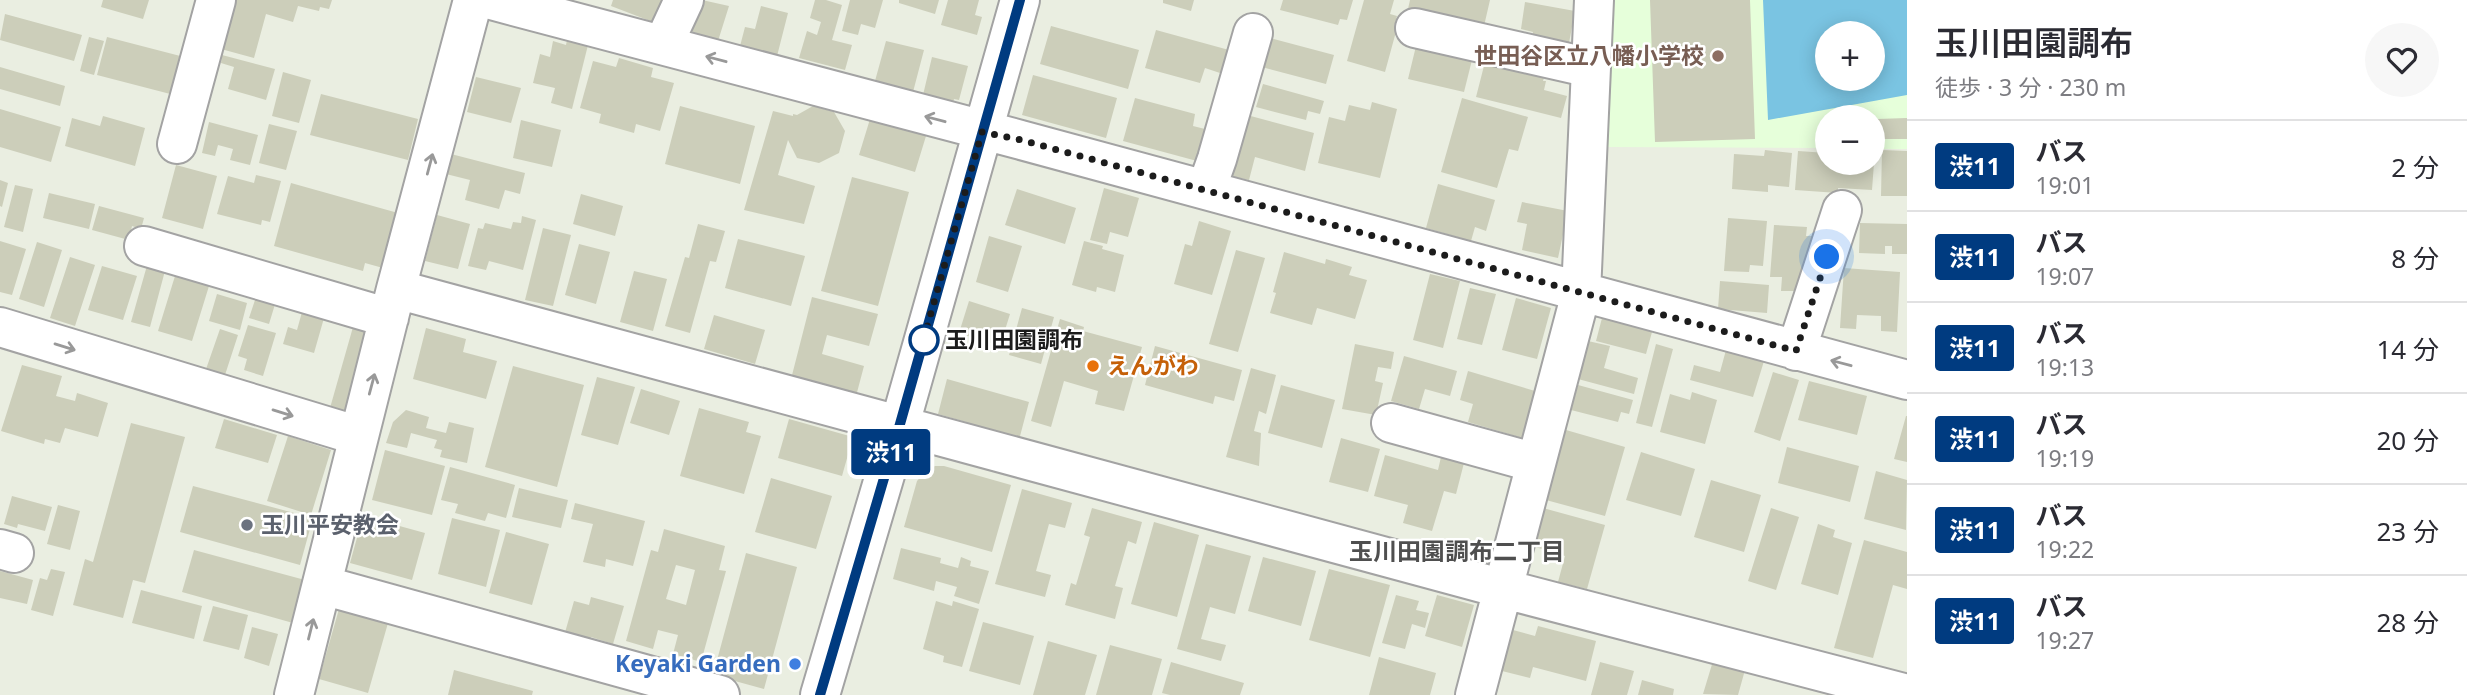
<!DOCTYPE html>
<html lang="ja">
<head>
<meta charset="utf-8">
<style>
	body { margin:0; font-family:"Noto Sans","Noto Sans JP",sans-serif; background:#f7f7f7; color:#2b2b33; height:100vh; display:flex; flex-direction:column; font-size:26px; white-space:nowrap }
	* { box-sizing:border-box; margin:0 }
	p { font-size:23px; color:#7c7c81 }
	.icon { flex:none; width:38px; height:38px; fill:none; stroke:currentColor; stroke-width:2; stroke-linecap:round; stroke-linejoin:round }
	.map { position:relative; flex:1; overflow:hidden }
	.side { display:flex; flex-direction:column; background:#fff; width:560px }
	.side>* { flex:none }
	.badge { padding:0 14px; border-radius:5px; font-size:24px; line-height:46px }
	.tools { position:absolute; left:1815px; top:21px; display:grid; gap:14px }
	.tools a { display:grid; place-items:center; width:70px; height:70px; border-radius:50%; background:#fff; box-shadow:0 4px 18px #0003; font-size:35px }
	.you { position:absolute; width:35px; height:35px; margin:-18px; border:5px solid #fff; border-radius:50%; background:#1a73e8; box-shadow:0 0 0 10px #1a73e833 }
	.map>.badge { position:absolute; translate:-50% -50%; box-shadow:0 0 0 4px #fff }
	.round { display:grid; place-items:center; flex:none; width:74px; height:74px; border-radius:37px; background:#f7f7f7 }
	.summary { display:flex; align-items:center; justify-content:space-between; height:119px; padding:0 28px }
	h1 { font-size:33px; font-weight:600; line-height:52px }
	ul { padding:0; list-style:none }
	li { display:flex; align-items:center; gap:21px; height:91px; padding:0 28px; border-top:2px solid #e1e1e2 }
	li div { flex:1 }
	li b { display:block; font-size:26px }
	li em { font-style:normal }
	li .badge { min-width:77px; font-weight:700; text-align:center }
	main { display:flex; flex:1; min-height:0 }
	.map>svg:first-child { display:block }
	.education { fill:#e6ffda; fill-rule:evenodd }
	.pitch { fill:#7ac4e2; fill-rule:evenodd }
	.building { fill:#ccceba; fill-rule:evenodd }
	.lines { fill:none; stroke-linecap:round; stroke-linejoin:round }
	.minor-casing { stroke:#a3a3a3; stroke-width:42 }
	.minor { stroke:#fff; stroke-width:38 }
	.oneway { stroke:#999 }
	.line-casing { stroke:#fff; stroke-width:16 }
	.line { stroke:#003b80; stroke-width:10 }
	.walk { stroke:#1c1c1c; stroke-width:7; stroke-dasharray:0 12.6 }
	.education-dot { fill:#8d6e63; stroke:#fff; stroke-width:2.5 }
	.stop-dot { fill:#fff; stroke:#003b80; stroke-width:3.5 }
	.food-dot { fill:#e8710a; stroke:#fff; stroke-width:2.5 }
	.worship-dot { fill:#6b7280; stroke:#fff; stroke-width:2.5 }
	.shop-dot { fill:#3f7fe0; stroke:#fff; stroke-width:2.5 }
	.labels { text-anchor:middle; stroke-width:5; stroke-linejoin:round; paint-order:stroke }
	.education-label { font-size:23px; font-weight:bold; fill:#785e54; stroke:#fff; text-anchor:end }
	.stop-label { font-size:23px; font-weight:bold; fill:#1c1c1c; stroke:#fff; text-anchor:start }
	.food-label { font-size:23px; font-weight:bold; fill:#c56008; stroke:#fff; text-anchor:start }
	.worship-label { font-size:23px; font-weight:bold; fill:#5b616d; stroke:#fff; text-anchor:start }
	.shop-label { font-size:23px; font-weight:bold; fill:#366cbe; stroke:#fff; text-anchor:end }
	.neighbourhood-label { font-size:24px; font-weight:bold; fill:#4f4f4f; stroke:#fff }
</style>
</head>
<body>
<main>
<div class="map">
<svg width="1907" height="695" viewBox="0 0 1907 695">
	<rect width="100%" height="100%" fill="#eaeee1"/>
	<!-- education -->
	<path class="education" d="M1610 0H1907V149H1873L1872 117H1827V148L1606 147ZM1827 33H1872V79H1827Z"/>
	<!-- pitch -->
	<path class="pitch" d="M1763 0H1907V95L1768 120ZM1827 33H1872V79H1827Z"/>
	<!-- building -->
	<path class="building" d="M103 0H149L143 19 101 7Z
		M223 0H332L329 9 320 7 319 11 298 6 293 22 266 14 254 58 210 46Z
		M613 0H667L658 24 611 6Z
		M702 0 729 6 718 41 692 33Z
		M815 0H826L842 5 832 40 852 45 845 70 799 58 807 31 817 35 821 22 810 18Z
		M850 0H883L875 28 861 24 858 35 842 31Z
		M899 0H939L935 14 899 3Z
		M948 0H979L975 15 982 17 977 35 941 25Z
		M1163 0H1194L1191 11 1163 3Z
		M1283 0H1353L1347 20 1340 19 1338 25 1280 10Z
		M1364 0H1394L1390 14 1397 16 1394 27 1397 28 1385 72 1347 61Z
		M1410 0H1490L1484 26 1408 9Z
		M1650 0H1750L1755 139 1655 142Z
		M1525 2 1575 11 1569 43 1532 37 1533 32 1521 29Z
		M761 6 788 13 776 60 739 50 745 27 755 29Z
		M5 14 82 35 74 61 0 40Z
		M1051 26 1139 50 1128 89 1040 64Z
		M1156 30 1229 50 1223 74 1205 68 1200 83 1145 68Z
		M89 37 104 41 94 75 80 71Z
		M107 37 188 58 178 96 97 75Z
		M1266 37 1334 55 1326 84 1258 66Z
		M567 40 588 45 572 109 551 103 555 88 533 83 540 54 550 57 553 41 566 45Z
		M886 41 924 50 913 92 875 81Z
		M1417 42 1473 56 1464 92 1408 79Z
		M222 55 275 69 266 100 228 89 234 67 221 63Z
		M932 57 968 66 959 100 954 99 953 103 923 95Z
		M619 58 653 68 651 77 674 83 660 131 636 124 634 133 599 123 601 114 580 108 593 61 616 67Z
		M1485 62 1546 71 1543 81H1546L1544 90 1567 96 1561 118 1476 97Z
		M0 67 65 86 60 106 0 89Z
		M283 72 311 80 299 123 272 116Z
		M1033 75 1117 98 1106 138 1022 115Z
		M476 77 521 88 511 123 467 112Z
		M1263 84 1324 101 1320 114 1308 111 1306 120 1256 107Z
		M321 94 418 119 408 160 310 135Z
		M1135 98 1195 114 1193 126 1205 129 1197 161 1123 141Z
		M1462 98 1528 117 1518 151 1509 149 1497 188 1441 172Z
		M1372 102 1397 109 1380 178 1318 163 1329 117 1345 121 1349 105 1370 110Z
		M680 106 755 126 740 184 665 164Z
		M813 106 834 112 845 131 839 153 819 163 797 158 788 140 778 175 815 186 804 224 744 210 773 111 793 116V114L797 115Z
		M0 109 61 127 51 162 0 147Z
		M1247 115 1314 133 1305 171 1255 157 1249 180 1231 176Z
		M103 116 145 128 135 166 65 146 72 118 100 126Z
		M1907 118V139H1878L1877 119Z
		M870 119 926 136 915 172 859 155Z
		M521 120 561 130 552 167 513 158Z
		M209 122 258 135 250 165 230 160 233 149 218 145 215 156 202 153Z
		M269 124 297 131 286 170 259 163Z
		M1765 150 1792 153 1789 187 1768 185V192L1732 189 1734 154 1764 156Z
		M1882 150 1907 151V196H1881Z
		M1798 151 1827 153V163H1874L1872 190 1838 188V193L1795 190Z
		M451 154 525 173 520 194 505 190 499 209 465 200 470 180 446 174Z
		M176 165 217 176 203 229 162 218Z
		M256 175 281 181 270 222 262 220 261 225 217 214 228 176 254 183Z
		M852 177 909 192 878 306 821 291Z
		M0 180 8 183 2 207 0 206Z
		M291 183 398 213 383 268 365 263 363 271 274 246Z
		M1438 184 1495 200 1486 231 1475 227 1471 241 1426 228Z
		M15 185 33 189 23 232 4 227Z
		M1104 188 1139 198 1128 237 1110 232 1107 244 1090 240Z
		M1017 189 1076 208 1065 244 1005 225Z
		M49 193 95 204 89 229 43 218Z
		M581 194 623 206 615 236 573 224Z
		M1522 202 1568 211 1558 258 1522 250 1527 224 1517 222Z
		M99 206 144 218 141 229 132 226 129 240 92 230Z
		M437 215 470 224 458 269 425 261Z
		M522 216 536 220 523 270 489 261 486 270 468 266 478 228 483 229 485 223 511 229 513 222 521 223Z
		M1728 218 1767 221 1763 266 1750 265 1749 272 1724 271Z
		M1199 221 1231 231 1212 295 1174 284 1185 244 1192 246Z
		M1860 223 1907 224V254H1892V246H1885V254L1859 253Z
		M698 224 725 231 716 262 710 261 690 333 665 326 685 257 689 258Z
		M1774 225 1807 227 1806 236H1816L1804 291H1781L1782 277H1770Z
		M543 228 571 235 553 306 525 300Z
		M989 236 1022 246 1008 292 976 282Z
		M738 239 805 256 791 306 725 288Z
		M0 241 26 249 12 295 0 292Z
		M1084 241 1103 246 1102 249 1124 255 1115 292 1097 287 1096 292 1072 285Z
		M37 242 62 250 44 307 19 299Z
		M579 244 610 252 596 304 565 295Z
		M1236 250 1265 258 1238 352 1209 344Z
		M1284 252 1325 264 1326 259 1352 267 1349 275 1367 280 1355 319 1317 308 1312 325 1270 313 1276 293 1273 292Z
		M70 257 95 265 75 326 50 318Z
		M148 262 166 267 150 327 131 322Z
		M102 266 137 276 123 320 88 310Z
		M1844 268 1900 272 1897 332 1881 331V316L1857 315 1856 329 1840 328Z
		M634 271 667 279 653 331 620 322Z
		M1430 274 1460 281 1443 348 1413 340Z
		M175 276 209 286 192 341 158 331Z
		M1720 281 1769 285 1767 313 1718 309Z
		M1470 288 1496 294 1482 345 1457 339Z
		M217 294 247 303 240 330 209 321Z
		M257 294 276 301 269 324 249 318Z
		M812 297 878 314 869 346 827 335 822 354 864 366 855 400 790 383Z
		M1516 298 1551 308 1537 359 1502 350Z
		M969 301 1010 314 1000 346 959 333Z
		M1022 308 1054 317 1041 364 1009 355Z
		M302 312 324 318 314 353 283 344 288 327 297 330Z
		M714 315 765 330 755 364 704 349Z
		M1602 318 1652 332 1646 354 1596 341Z
		M1060 319 1084 327 1083 331 1142 347 1124 411 1095 404 1098 391 1064 381 1051 427 1031 421Z
		M248 325 276 333 263 376 244 370 247 359 238 356Z
		M353 327 368 331 346 412 330 408Z
		M426 328 466 339 463 352 497 361 486 399 413 379Z
		M220 329 238 335 224 378 205 372Z
		M1588 341 1610 346 1604 368 1638 378 1634 394 1578 379Z
		M1355 344 1394 352 1391 369 1378 367 1375 381 1383 383 1376 415 1342 409Z
		M1656 344 1673 349 1652 427 1636 423Z
		M1155 346 1242 370 1234 401 1215 396 1213 404 1145 385Z
		M1726 350 1764 361 1753 397 1690 380 1694 365 1720 372Z
		M1404 356 1457 371 1450 396 1425 389 1419 409 1391 401Z
		M22 365 62 376 56 396 75 401 77 393 108 403 98 437 65 428 60 443 45 439 44 444 1 431Z
		M513 366 584 385 557 487 485 467Z
		M1251 368 1276 375 1266 414 1259 411 1254 431 1261 433 1259 466 1226 457Z
		M1468 371 1535 391 1522 438 1468 422 1473 404 1460 400Z
		M1773 372 1799 380 1780 441 1754 432Z
		M597 377 635 387 618 445 581 435Z
		M947 379 1029 402 1019 440 965 425 966 422 938 414Z
		M1809 381 1867 396 1857 435 1798 420Z
		M1281 385 1335 400 1322 448 1268 433Z
		M1578 385 1633 400 1629 414 1621 412 1618 422 1571 410Z
		M641 389 680 401 669 435 630 423Z
		M1692 392 1717 400 1705 444 1660 432 1670 394 1690 400Z
		M699 408 749 422 746 432 761 436 744 494 680 476Z
		M406 410 429 417 426 428 446 433 449 422 474 428 467 463 440 457 442 450 434 448 437 440 411 433 407 448 386 443 393 422Z
		M1906 416H1907V462L1894 459Z
		M224 419 277 435 268 463 215 448Z
		M789 419 853 437 842 476 778 458Z
		M131 423 185 437 145 583 133 580 123 618 73 605 85 559 93 562Z
		M1566 430 1625 447 1605 516 1546 500Z
		M288 436 331 450 311 515 267 501Z
		M1341 438 1380 449 1368 492 1329 482Z
		M1787 447 1859 466 1850 502 1778 483Z
		M385 450 445 466 432 515 372 500Z
		M1641 452 1695 469 1681 516 1626 500Z
		M1385 455 1438 470 1441 457 1464 463 1456 494 1444 491 1432 531 1403 523 1408 505 1374 496Z
		M935 466H944L1011 485 992 552 904 527 917 481 925 472Z
		M450 467 515 485 506 518 488 513 485 521 455 513 458 504 441 500Z
		M1876 471 1907 480 1906 530 1864 519Z
		M771 478 832 496 816 549 755 532Z
		M1711 480 1761 495 1744 552 1694 537Z
		M193 486 313 518 300 565 180 532Z
		M519 488 568 500 561 528 512 517Z
		M1022 489 1072 503 1065 528 1049 524 1036 571 1051 575 1045 597 995 584Z
		M12 496 52 507 45 531 18 524 17 528 4 524Z
		M575 503 645 521 633 566 606 559 605 567 583 562 593 524 571 519Z
		M58 505 80 511 70 550 47 544Z
		M1092 508 1142 522 1136 544 1128 541 1115 586 1123 588 1115 619 1065 605 1071 583 1076 585 1090 537 1084 535Z
		M1543 508 1605 525 1587 589 1558 582 1565 556 1532 546Z
		M1771 508 1799 517 1776 590 1748 581Z
		M363 516 425 533 412 580 350 563Z
		M452 518 500 530 486 587 438 574Z
		M1154 522 1199 535 1177 617 1131 604Z
		M1818 524 1835 530 1833 537 1852 543 1838 595 1801 584Z
		M664 529 725 546 719 570 726 571 701 662 673 654 678 635 658 630 653 649 626 641 651 550 658 552ZM676 565 695 570 686 605 666 599Z
		M506 532 549 544 532 605 489 593Z
		M1864 540 1907 552V589L1893 585 1873 658 1834 648Z
		M1206 544 1251 556 1235 614 1210 607 1201 639 1226 645 1221 661 1177 649Z
		M901 548 941 558 940 563 958 568 961 557 971 561 970 566 989 571 979 604 954 596 957 587 936 581 934 591 893 579Z
		M194 550 305 580 293 623 182 592Z
		M746 553 797 567 764 689 713 675Z
		M1263 557 1316 571 1301 626 1248 611Z
		M51 569 65 572 53 616 31 610 40 578 47 580Z
		M1329 569 1390 585 1370 657 1309 640Z
		M0 571 33 580 27 604 0 598Z
		M141 590 202 606 194 639 132 623Z
		M1396 595 1419 601 1416 610 1429 613 1425 628 1412 624 1405 649 1382 643Z
		M1437 595 1474 605 1462 647 1425 636Z
		M591 597 624 606 613 644 591 637 589 643 564 636 574 601 589 605Z
		M936 601 952 606 953 601 979 609 962 667 943 662 944 656 923 649Z
		M213 606 248 615 239 650 203 641Z
		M339 609 388 623 368 693 319 679Z
		M983 622 1034 636 1020 685 969 671Z
		M1538 626 1596 641 1586 681 1533 667 1530 678 1502 671 1513 630 1535 636Z
		M252 627 278 634 269 666 244 658Z
		M1048 641 1097 655 1085 695H1033Z
		M1110 645 1162 659 1152 695H1096Z
		M1379 657 1436 673 1430 695H1369Z
		M1713 661 1745 670 1738 695 1703 694Z
		M1171 662 1244 683 1240 695H1170L1162 693Z
		M1600 662 1634 671 1627 695H1591Z
		M454 670 533 691 532 695H448Z
		M1642 680 1674 689 1673 695H1638Z"/>
	<g class="lines">
		<defs>
			<path id="minor" d="M491 0 1021 140 1907 380
				M1415 28 1591 68
				M663 45 684 0
				M177 144 216 0
				M1206 190 1217 159 1253 33
				M144 246 389 318
				M396 289 1504 589 1907 694
				M0 327 359 436
				M1796 351 1842 210
				M1391 423 1536 463
				M0 549 14 553
				M322 585 720 695
				M294 695 396 289 473 0
				M820 695 900 424 1020 0
				M1475 695 1581 293 1594 0"/>
		</defs>
		<!-- minor casing -->
		<use href="#minor" class="minor-casing"/>
		<!-- minor -->
		<use href="#minor" class="minor"/>
	</g>
	<!-- one-way arrows -->
	<defs><path id="oneway-shaft" d="M-6 0H5M1.5-3L5.5 0L1.5 3" fill="none" stroke-width="1.6" stroke-linecap="round" stroke-linejoin="round" transform="scale(1.75)"/></defs>
	<g class="oneway">
		<use href="#oneway-shaft" transform="translate(716 59) rotate(-165)"/>
		<use href="#oneway-shaft" transform="translate(935 119) rotate(-165)"/>
		<use href="#oneway-shaft" transform="translate(430 164) rotate(-75)"/>
		<use href="#oneway-shaft" transform="translate(65 347) rotate(17)"/>
		<use href="#oneway-shaft" transform="translate(1841 363) rotate(-165)"/>
		<use href="#oneway-shaft" transform="translate(372 384) rotate(-75)"/>
		<use href="#oneway-shaft" transform="translate(283 413) rotate(17)"/>
		<use href="#oneway-shaft" transform="translate(311 629) rotate(-76)"/>
	</g>
	<g class="lines">
		<defs>
			<path id="line" d="M820 695 900 424 1020 0"/>
		</defs>
		<!-- line casing -->
		<use href="#line" class="line-casing"/>
		<!-- line -->
		<use href="#line" class="line"/>
		<!-- walk -->
		<path class="walk" d="M924 340 922 345 982 132 1021 140 1796 351 1827 257"/>
	</g>
	<!-- markers -->
	<circle class="education-dot" cx="1718" cy="56" r="7"/>
	<circle class="stop-dot" cx="924" cy="340" r="14"/>
	<circle class="food-dot" cx="1093" cy="366" r="7"/>
	<circle class="worship-dot" cx="247" cy="525" r="7"/>
	<circle class="shop-dot" cx="795" cy="664" r="7"/>
	<g class="labels">
		<!-- education labels -->
		<g class="education-label">
			<text x="1704" y="64">世田谷区立八幡小学校</text>
		</g>
		<!-- stop labels -->
		<g class="stop-label">
			<text x="945" y="348">玉川田園調布</text>
		</g>
		<!-- food labels -->
		<g class="food-label">
			<text x="1107" y="374">えんがわ</text>
		</g>
		<!-- worship labels -->
		<g class="worship-label">
			<text x="261" y="533">玉川平安教会</text>
		</g>
		<!-- shop labels -->
		<g class="shop-label">
			<text x="781" y="672">Keyaki Garden</text>
		</g>
		<!-- neighbourhood labels -->
		<g class="neighbourhood-label">
			<text x="1457" y="560">玉川田園調布二丁目</text>
		</g>
	</g>
</svg>
<div class="tools">
<a>+</a>
<a>−</a>
</div>
<div class="you" style="left:1827px;top:257px"></div>
<b class="badge" style="left:891px;top:452px;background:#003b80;color:#fff">渋11</b>
</div>
<section class="side">
<div class="summary"><div><h1>玉川田園調布</h1><p>徒歩 · 3 分 · 230 m</p></div><a class="round"><svg class="icon" aria-label="heart" viewBox="0 0 24 24"><path d="M12 20l-8-8c-3-5 5-10 8-4 3-6 11-1 8 4z"/></svg></a></div>
<ul>
<li><span class="badge" style="background:#003b80;color:#fff">渋11</span><div><b>バス</b><p>19:01</p></div><em>2 分</em></li>
<li><span class="badge" style="background:#003b80;color:#fff">渋11</span><div><b>バス</b><p>19:07</p></div><em>8 分</em></li>
<li><span class="badge" style="background:#003b80;color:#fff">渋11</span><div><b>バス</b><p>19:13</p></div><em>14 分</em></li>
<li><span class="badge" style="background:#003b80;color:#fff">渋11</span><div><b>バス</b><p>19:19</p></div><em>20 分</em></li>
<li><span class="badge" style="background:#003b80;color:#fff">渋11</span><div><b>バス</b><p>19:22</p></div><em>23 分</em></li>
<li><span class="badge" style="background:#003b80;color:#fff">渋11</span><div><b>バス</b><p>19:27</p></div><em>28 分</em></li>
</ul>
</section>
</main>
</body>
</html>
